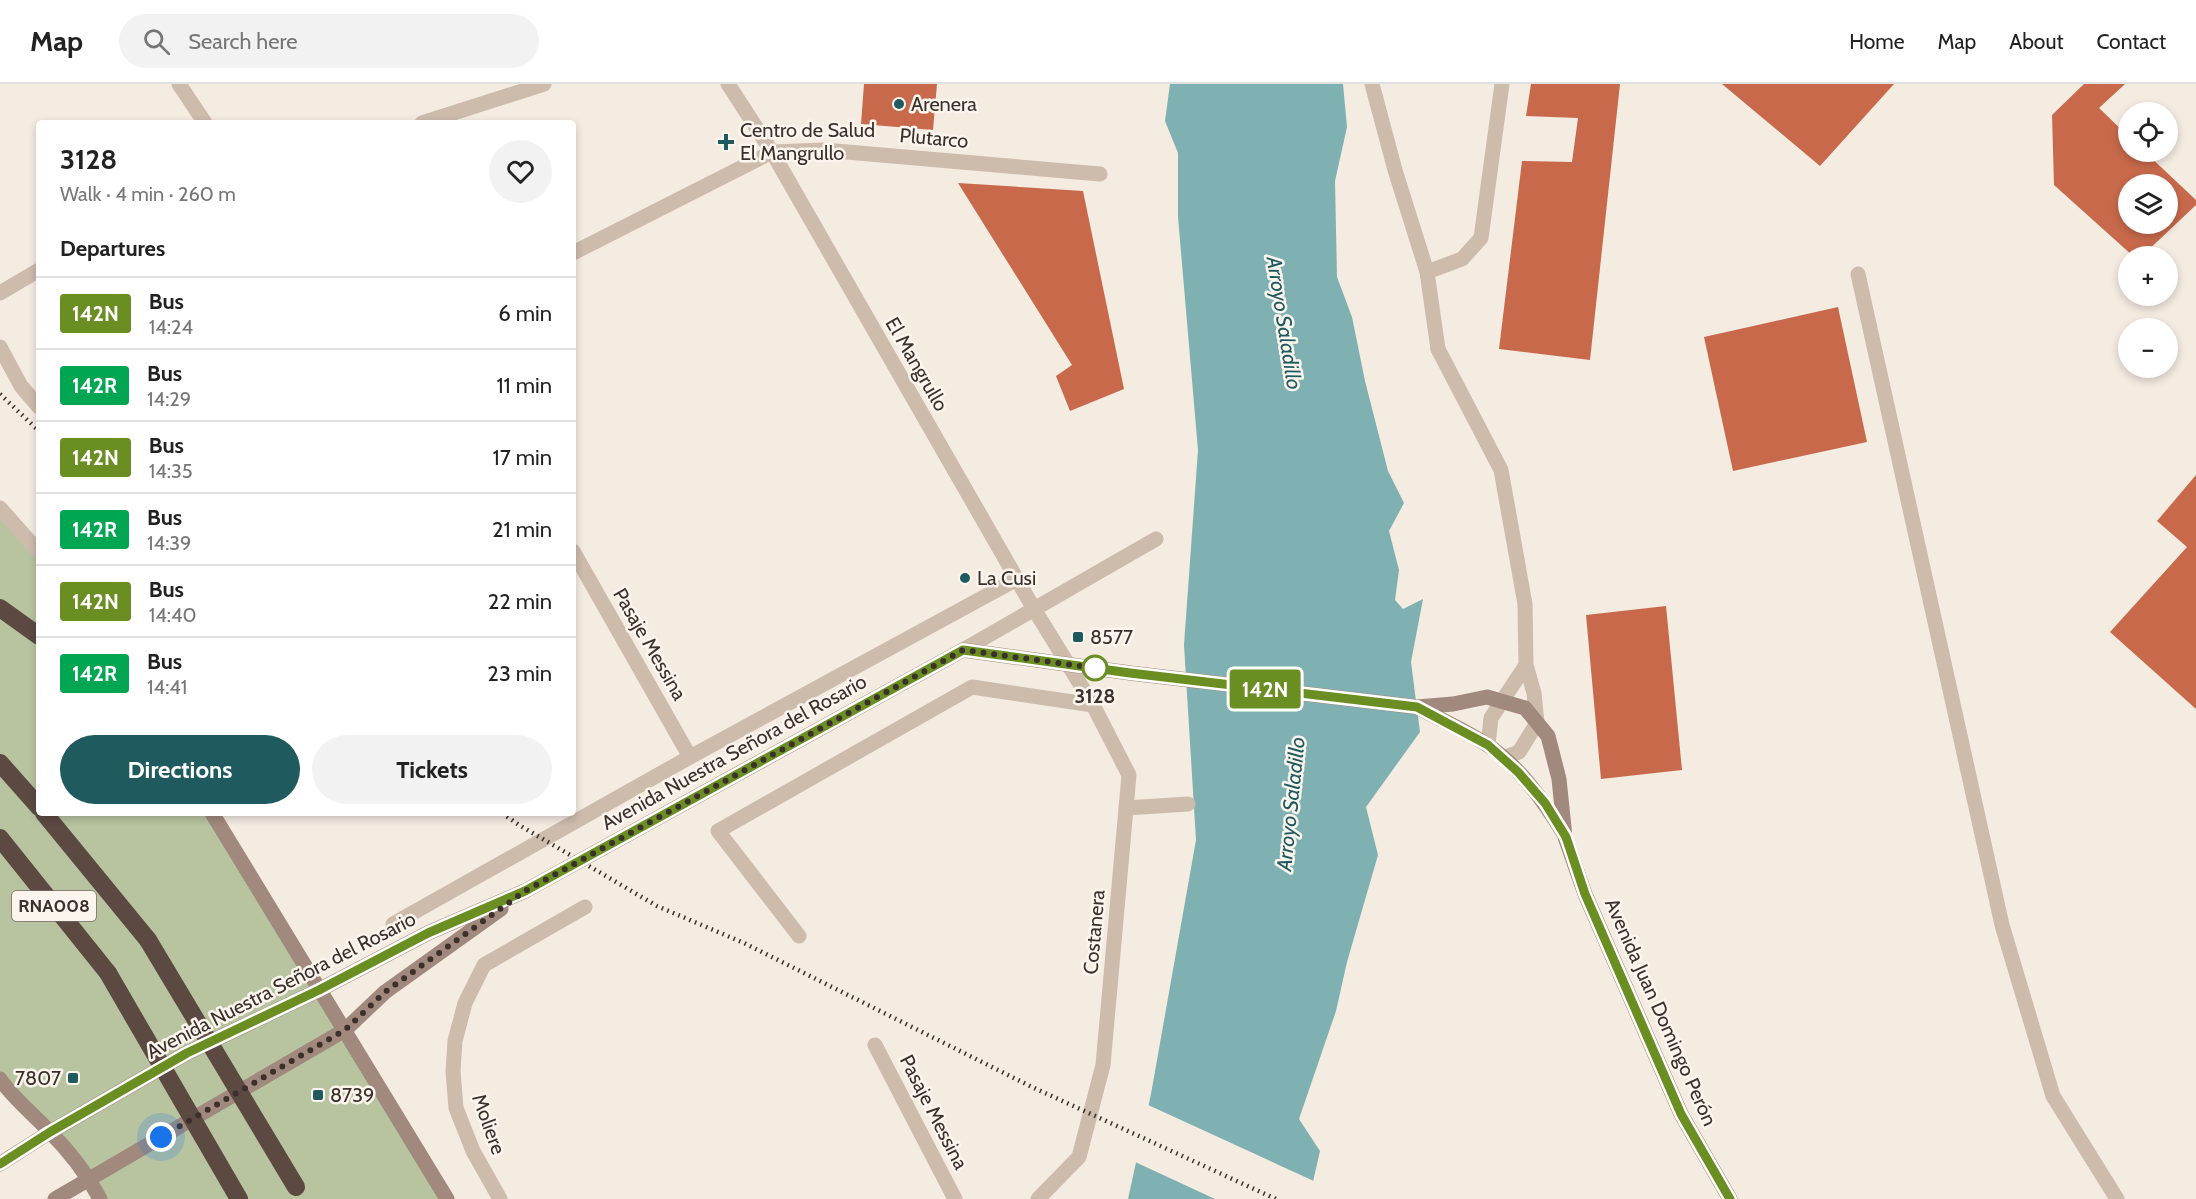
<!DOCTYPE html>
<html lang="en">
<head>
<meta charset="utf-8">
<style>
	body { margin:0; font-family:Cabin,sans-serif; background:#f2f2f2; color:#222; height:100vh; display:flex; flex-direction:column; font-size:22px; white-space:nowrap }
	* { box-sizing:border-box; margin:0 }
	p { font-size:20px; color:#767676 }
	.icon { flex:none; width:33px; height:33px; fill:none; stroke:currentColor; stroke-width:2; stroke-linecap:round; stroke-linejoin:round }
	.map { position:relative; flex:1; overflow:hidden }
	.details { position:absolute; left:36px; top:36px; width:540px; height:696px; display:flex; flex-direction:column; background:#fff; border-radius:6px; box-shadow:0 3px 9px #0003 }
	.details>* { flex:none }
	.badge { padding:0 12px; border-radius:4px; font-size:21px; line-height:39px }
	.fabs { position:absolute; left:2118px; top:18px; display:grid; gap:12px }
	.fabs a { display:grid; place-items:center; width:60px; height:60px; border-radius:50%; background:#fff; box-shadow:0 3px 9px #0003; font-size:30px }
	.you { position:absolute; width:30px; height:30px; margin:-15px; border:4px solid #fff; border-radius:50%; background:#1a73e8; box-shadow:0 0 0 9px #1a73e833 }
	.map>.badge { position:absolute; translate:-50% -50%; box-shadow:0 0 0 3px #fff }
	h2 { padding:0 24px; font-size:22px; line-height:54px }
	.round { display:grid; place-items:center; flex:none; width:63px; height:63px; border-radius:32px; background:#f2f2f2 }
	.head { display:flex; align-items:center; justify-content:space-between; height:102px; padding:0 24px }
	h1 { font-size:28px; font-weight:700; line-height:45px }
	.primary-button { display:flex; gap:12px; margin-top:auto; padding:12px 24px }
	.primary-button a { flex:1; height:69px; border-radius:36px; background:#1f5a5e; color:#fff; font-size:24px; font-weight:700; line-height:69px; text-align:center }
	.primary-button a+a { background:#f2f2f2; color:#222 }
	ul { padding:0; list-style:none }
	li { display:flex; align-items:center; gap:18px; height:72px; padding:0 24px; border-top:2px solid #e0e0e0 }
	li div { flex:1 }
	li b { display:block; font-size:22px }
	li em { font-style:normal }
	li .badge { min-width:66px; font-weight:700; text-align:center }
	header { display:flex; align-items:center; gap:36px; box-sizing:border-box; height:84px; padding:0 30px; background:#fff; border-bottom:2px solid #e0e0e0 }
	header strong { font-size:28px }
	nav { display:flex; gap:33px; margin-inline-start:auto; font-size:21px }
	.search { width:420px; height:54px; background:#f2f2f2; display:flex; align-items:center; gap:15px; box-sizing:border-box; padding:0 21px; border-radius:33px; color:#767676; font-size:22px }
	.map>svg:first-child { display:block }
	.green { fill:#b8c4a0 }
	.water { fill:#7fb0b2 }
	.pier { fill:#f4ebe1 }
	.building { fill:#c8694b; fill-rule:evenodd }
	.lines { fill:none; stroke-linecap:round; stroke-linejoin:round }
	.lane { stroke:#cdbbac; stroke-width:15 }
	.street { stroke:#cdbbac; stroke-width:15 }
	.secondary { stroke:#a18a7d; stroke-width:15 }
	.highway { stroke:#5c4a42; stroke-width:18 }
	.rail { stroke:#3b302b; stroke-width:4.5; stroke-dasharray:1.5 4.5; stroke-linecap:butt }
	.highway-bridge { stroke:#5c4a42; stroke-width:18 }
	.line-casing { stroke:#fff; stroke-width:14 }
	.line { stroke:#6b8e23; stroke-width:9 }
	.walk { stroke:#3b302b; stroke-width:6; stroke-dasharray:0 10.8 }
	.poi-dot { fill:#1f5a5e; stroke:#fbf5ee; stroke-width:2 }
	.stop-dot { fill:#fff; stroke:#6b8e23; stroke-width:3 }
	.labels { text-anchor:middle; stroke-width:5; stroke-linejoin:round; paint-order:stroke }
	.shield { fill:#fbf5ee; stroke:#756b66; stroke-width:1.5 }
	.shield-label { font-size:18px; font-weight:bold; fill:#3b302b }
	.poi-label { font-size:20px; fill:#3b302b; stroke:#fbf5ee; text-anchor:start }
	.street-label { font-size:20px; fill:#3b302b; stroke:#fbf5ee }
	.stop-label { font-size:20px; font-weight:bold; fill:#3b302b; stroke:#fbf5ee }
	.water-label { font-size:21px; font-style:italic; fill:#1f5a5e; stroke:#fbf5ee }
</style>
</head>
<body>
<header>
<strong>Map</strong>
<div class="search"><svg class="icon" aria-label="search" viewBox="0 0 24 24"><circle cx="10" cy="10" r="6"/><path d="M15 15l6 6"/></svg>Search here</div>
<nav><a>Home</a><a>Map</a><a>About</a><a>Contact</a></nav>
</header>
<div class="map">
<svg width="2196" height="1115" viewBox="0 0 2196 1115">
	<rect width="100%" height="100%" fill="#f4ebe1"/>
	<!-- green -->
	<path class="green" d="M0 424 39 468V729H212L447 1115H100L0 995Z"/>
	<!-- water -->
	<path class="water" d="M1170 0H1343L1347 43 1335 97 1337 193 1352 233 1365 297 1388 387 1404 419 1389 447 1399 486 1395 516 1403 525 1423 515 1411 578 1420 648 1366 723 1378 771 1347 878 1336 927 1299 1035 1320 1067 1309 1115H1128L1151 1010 1196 756 1184 561 1198 366 1178 133V69L1165 37Z"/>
	<!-- pier -->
	<path class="pier" d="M1146 1020 1316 1098 1312 1115H1215L1133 1077Z"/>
	<!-- building -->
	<path class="building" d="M864 0H937L933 46 861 40Z
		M1531 0H1620L1590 276 1499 265 1522 77 1572 78 1578 34 1526 32Z
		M1722 0H1894L1820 82Z
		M2084 0H2125L2099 24 2128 52V68H2145L2196 116V121L2142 172H2133L2054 101 2052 31ZM2128 100H2168V140H2128Z
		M958 99 1083 107 1124 305 1070 327 1056 292 1072 281Z
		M1838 223 1867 358 1733 387 1704 253Z
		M2196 391V625L2110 548 2187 463 2157 437Z
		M1666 522 1682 686 1601 695 1586 531Z"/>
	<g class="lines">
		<!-- lane -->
		<path class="lane" d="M1372 0 1395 86 1427 188 1438 265
			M1427 188 1462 175 1481 154 1502 0
			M1858 190 2002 841 2053 1012 2117 1115
			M0 263 21 302 39 323
			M1126 724 1188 720
			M393 840 690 673 1017 495"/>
		<!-- street -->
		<path class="street" d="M179 0 205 39
			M728 0 772 68 1034 525 1093 621 1129 691 1103 981 1079 1073 1038 1115
			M422 39 544 0
			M573 169 772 68 824 66 1100 90
			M0 209 39 186
			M1438 265 1501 386 1525 520 1526 581 1534 609 1537 639 1519 668 1503 674
			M0 424 39 468
			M573 467 690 673
			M963 566 1156 455
			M1488 661 1491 634 1526 581
			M799 852 718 747 972 603 1093 621
			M875 961 955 1115
			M500 1115 473 1067 456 1024 453 987 455 957 465 919 484 881 585 823"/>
		<!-- secondary -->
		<path class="secondary" d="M1417 623C1440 635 1464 646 1486 660 1519 682 1543 716 1564 750
			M212 729 447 1115
			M0 995C14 1015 32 1029 49 1047 69 1067 87 1090 100 1115
			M0 1080 50 1048 187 969 319 906 428 849 525 807 963 566 1130 589 1417 623 1453 620 1487 613 1525 624 1548 652 1559 695 1565 753 1585 810 1681 1030 1730 1115
			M55 1115 345 946 385 908 501 825"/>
		<!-- highway -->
		<path class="highway" d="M0 524 39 552
			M0 679 39 723
			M44 729 148 856
			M0 754 108 889"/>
		<!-- rail -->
		<path class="rail" d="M0 310 39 347
			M502 729 519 741 657 822 744 859 1032 1003 1276 1115"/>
		<!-- highway-bridge -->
		<path class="highway-bridge" d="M148 856 296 1103
			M108 889 239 1115"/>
	</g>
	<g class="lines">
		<defs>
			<path id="line" d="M0 1080 50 1048 187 969 319 906 428 849 525 807 963 566 1130 589 1417 623 1488 661 1518 688 1545 719 1566 753 1585 810 1681 1030 1730 1115"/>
		</defs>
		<!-- line casing -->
		<use href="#line" class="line-casing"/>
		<!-- line -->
		<use href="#line" class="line"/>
		<!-- walk -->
		<path class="walk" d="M161 1053 345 946 385 908 525 807 963 566 1095 584"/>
	</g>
	<!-- markers -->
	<g class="poi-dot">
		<circle cx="899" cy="20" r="6"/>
		<path d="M723 49h6v6h6v6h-6v6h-6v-6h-6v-6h6z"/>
		<circle cx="965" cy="494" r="6"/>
		<rect x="1072" y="547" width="12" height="12" rx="3"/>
		<rect x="67" y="988" width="12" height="12" rx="3"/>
		<rect x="312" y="1005" width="12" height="12" rx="3"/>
	</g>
	<circle class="stop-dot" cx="1095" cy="584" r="12"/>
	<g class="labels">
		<!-- shield labels -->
		<rect class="shield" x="12" y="807" width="84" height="30" rx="4.5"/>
		<g class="shield-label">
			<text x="54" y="828">RNA008</text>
		</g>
		<!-- poi labels -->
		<g class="poi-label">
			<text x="911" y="27">Arenera</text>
			<text x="740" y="53">Centro de Salud<tspan x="740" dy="23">El Mangrullo</tspan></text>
			<text x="977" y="501">La Cusi</text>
			<text x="1090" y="560">8577</text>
			<text x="61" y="1001" text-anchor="end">7807</text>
			<text x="330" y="1018">8739</text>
		</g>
		<!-- street labels -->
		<g class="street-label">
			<text transform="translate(934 54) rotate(5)" y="7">Plutarco</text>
			<text transform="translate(917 280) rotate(60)" y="7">El Mangrullo</text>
			<text transform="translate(650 560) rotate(60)" y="7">Pasaje Messina</text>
			<text transform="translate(734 668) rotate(-29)" y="7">Avenida Nuestra Señora del Rosario</text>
			<text transform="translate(1094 848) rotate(-85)" y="7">Costanera</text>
			<text transform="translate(281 901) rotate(-27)" y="7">Avenida Nuestra Señora del Rosario</text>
			<text transform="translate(1661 928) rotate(66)" y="7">Avenida Juan Domingo Perón</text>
			<text transform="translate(934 1028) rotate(63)" y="7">Pasaje Messina</text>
			<text transform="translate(489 1040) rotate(70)" y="7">Moliere</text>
		</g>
		<!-- stop labels -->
		<g class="stop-label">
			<text x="1095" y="619">3128</text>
		</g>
		<!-- water labels -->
		<g class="water-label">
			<text transform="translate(1284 239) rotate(81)" y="7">Arroyo Saladillo</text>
			<text transform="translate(1291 720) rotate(-84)" y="7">Arroyo Saladillo</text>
		</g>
	</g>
</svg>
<div class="fabs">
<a><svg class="icon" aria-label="locate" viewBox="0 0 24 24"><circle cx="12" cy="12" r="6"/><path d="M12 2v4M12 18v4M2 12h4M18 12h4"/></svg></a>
<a><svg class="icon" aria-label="layers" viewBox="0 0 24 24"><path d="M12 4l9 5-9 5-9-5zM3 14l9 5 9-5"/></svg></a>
<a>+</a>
<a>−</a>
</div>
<div class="you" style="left:161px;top:1053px"></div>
<b class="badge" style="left:1265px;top:605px;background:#6b8e23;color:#fff">142N</b>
<section class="details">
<div class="head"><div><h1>3128</h1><p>Walk · 4 min · 260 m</p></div><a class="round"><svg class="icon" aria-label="heart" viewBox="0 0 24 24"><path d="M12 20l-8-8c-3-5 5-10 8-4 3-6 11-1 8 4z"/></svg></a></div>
<h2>Departures</h2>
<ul>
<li><span class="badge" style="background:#6b8e23;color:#fff">142N</span><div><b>Bus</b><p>14:24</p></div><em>6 min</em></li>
<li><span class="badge" style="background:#00a651;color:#fff">142R</span><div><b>Bus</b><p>14:29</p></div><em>11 min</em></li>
<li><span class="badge" style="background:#6b8e23;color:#fff">142N</span><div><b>Bus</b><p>14:35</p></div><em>17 min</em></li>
<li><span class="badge" style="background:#00a651;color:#fff">142R</span><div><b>Bus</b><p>14:39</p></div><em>21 min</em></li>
<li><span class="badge" style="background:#6b8e23;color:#fff">142N</span><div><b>Bus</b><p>14:40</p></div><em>22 min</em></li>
<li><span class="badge" style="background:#00a651;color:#fff">142R</span><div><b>Bus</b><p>14:41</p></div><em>23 min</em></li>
</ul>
<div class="primary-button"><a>Directions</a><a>Tickets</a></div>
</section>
</div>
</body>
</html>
